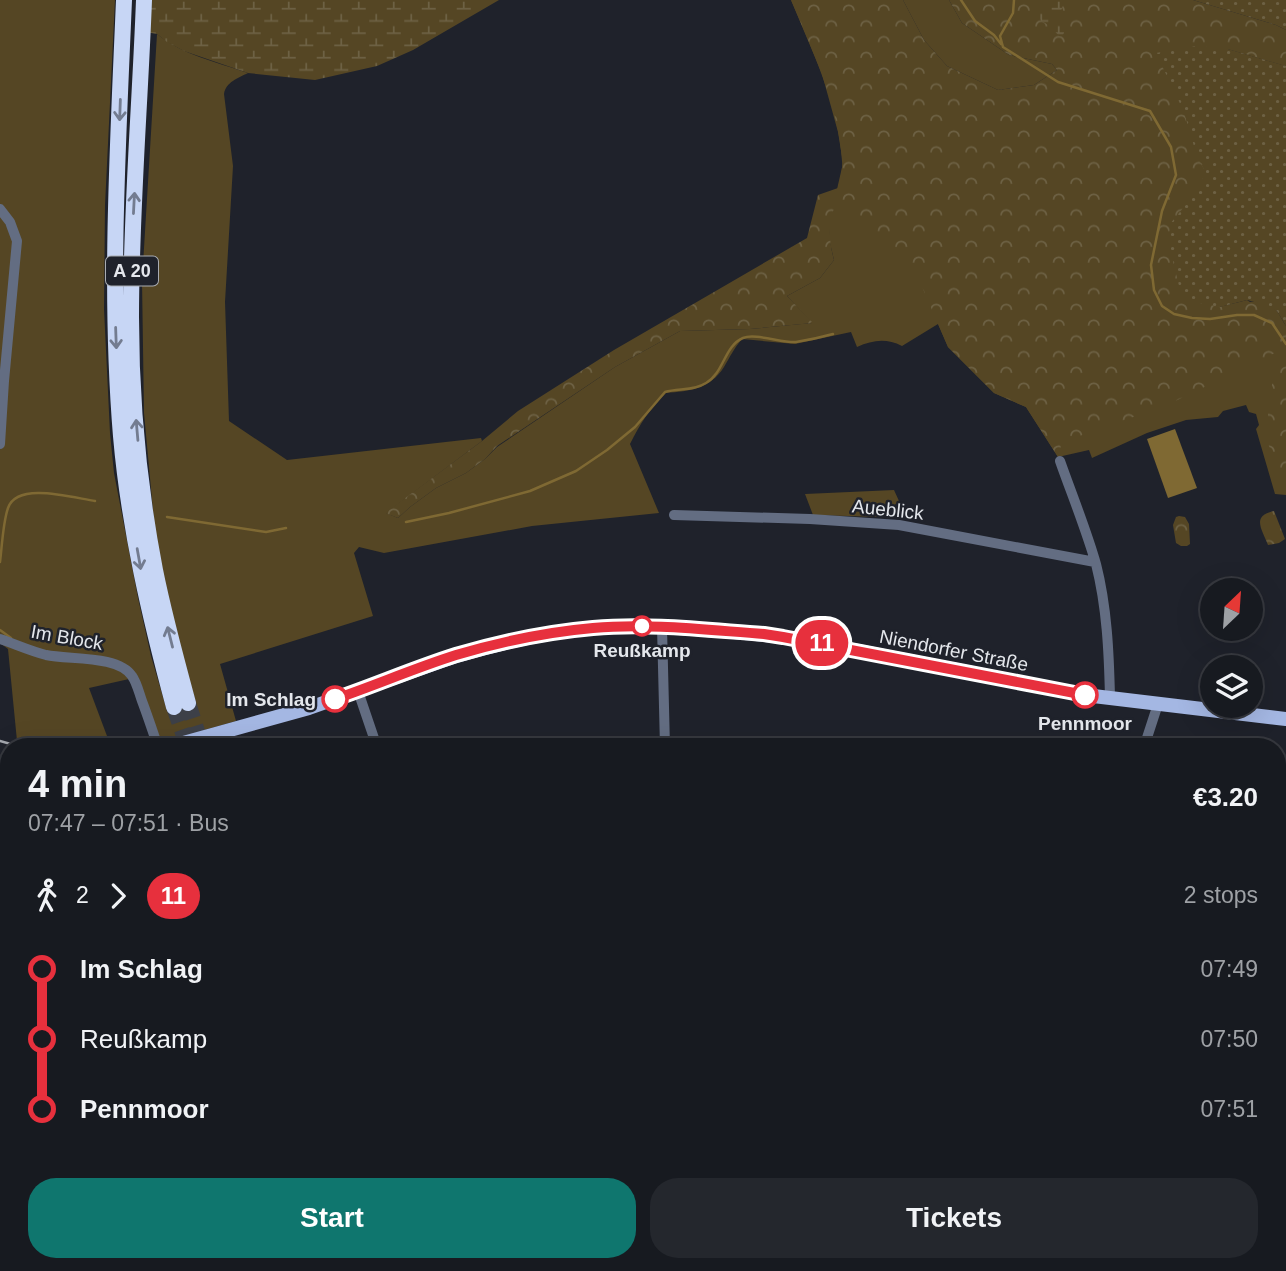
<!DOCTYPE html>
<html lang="en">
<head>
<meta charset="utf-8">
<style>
	body { margin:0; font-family:Arial,sans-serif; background:#24272d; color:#f1f3f6; height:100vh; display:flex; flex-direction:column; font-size:26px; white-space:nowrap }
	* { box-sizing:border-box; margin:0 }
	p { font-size:23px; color:#9ea1a5 }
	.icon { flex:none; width:38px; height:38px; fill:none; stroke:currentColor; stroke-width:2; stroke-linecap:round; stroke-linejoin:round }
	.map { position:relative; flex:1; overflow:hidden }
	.side { position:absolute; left:0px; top:738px; width:1286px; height:534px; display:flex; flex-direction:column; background:#171a20; border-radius:28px 28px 0 0; box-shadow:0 7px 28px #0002,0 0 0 2px #36383e }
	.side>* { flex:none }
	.badge { padding:0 14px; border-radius:23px; font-size:24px; line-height:46px }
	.needle { width:46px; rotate:25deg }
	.buttons { position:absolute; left:1200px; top:578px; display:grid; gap:14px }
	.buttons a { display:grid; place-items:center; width:63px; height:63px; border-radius:50%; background:#171a20; box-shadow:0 7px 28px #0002,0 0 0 2px #36383e; font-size:35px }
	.map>.badge { position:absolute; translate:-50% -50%; box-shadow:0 0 0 4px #fff }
	.legs { display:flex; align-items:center; gap:10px; height:77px; padding:0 28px; font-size:23px }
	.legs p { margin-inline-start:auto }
	.overview { display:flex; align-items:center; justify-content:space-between; height:119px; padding:0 28px }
	h1 { font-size:38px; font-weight:700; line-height:52px }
	.cta { display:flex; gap:14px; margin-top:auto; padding:14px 28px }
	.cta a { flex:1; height:80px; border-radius:28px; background:#0f766e; color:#fff; font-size:28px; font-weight:700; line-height:80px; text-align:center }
	.cta a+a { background:#24272d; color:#f1f3f6 }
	ul { padding:0 28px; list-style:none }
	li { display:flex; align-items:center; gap:24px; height:70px; font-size:26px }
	li i { display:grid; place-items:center; width:10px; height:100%; margin:0 9px; background:currentColor }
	li i::after { content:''; width:18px; height:18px; margin:-9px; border:5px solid; border-radius:50%; background:#171a20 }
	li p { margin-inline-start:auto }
	li:first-child i { background:linear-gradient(#0000 50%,currentColor 0) }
	li:last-child i { background:linear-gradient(currentColor 50%,#0000 0) }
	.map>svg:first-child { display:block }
	.grass { fill:#554624; fill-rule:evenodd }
	.forest { fill:url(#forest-crowns) }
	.wetland { fill:url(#wetland-marsh) }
	.garden { fill:url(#garden-dots) }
	.water { fill:#7f6933 }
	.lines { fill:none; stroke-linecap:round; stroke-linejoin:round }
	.stream { stroke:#7f6933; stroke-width:2.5 }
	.highway-tunnel { stroke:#3d4048; stroke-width:16; stroke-dasharray:16 8; stroke-linecap:butt }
	.minor { stroke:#636d82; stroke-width:10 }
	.major { stroke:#a4b7e3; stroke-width:14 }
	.highway { stroke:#c7d6f5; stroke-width:16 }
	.rail { stroke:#a5a8ae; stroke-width:2.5 }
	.oneway { stroke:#737c90 }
	.line-1-casing { stroke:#fff; stroke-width:16 }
	.line-1 { stroke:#e7303d; stroke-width:10 }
	.stop-1-dot { fill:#fff; stroke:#e7303d; stroke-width:3.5 }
	.labels { text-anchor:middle; stroke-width:5; stroke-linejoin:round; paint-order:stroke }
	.shield { fill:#1f222b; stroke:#a9acb2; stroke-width:2 }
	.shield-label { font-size:18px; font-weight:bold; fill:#e4e7ec }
	.street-label { font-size:19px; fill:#e4e7ec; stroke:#1f222b }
	.stop-label { font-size:19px; font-weight:bold; fill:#e4e7ec; stroke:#1f222b }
</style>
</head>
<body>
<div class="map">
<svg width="1286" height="1271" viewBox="0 0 1286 1271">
	<defs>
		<pattern id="forest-crowns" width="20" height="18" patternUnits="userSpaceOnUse" patternTransform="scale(1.75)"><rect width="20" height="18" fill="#554624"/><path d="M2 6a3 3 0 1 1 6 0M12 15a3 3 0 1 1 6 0" fill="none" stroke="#6d6144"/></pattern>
		<pattern id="wetland-marsh" width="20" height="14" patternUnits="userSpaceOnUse" patternTransform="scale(1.75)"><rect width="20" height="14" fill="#554624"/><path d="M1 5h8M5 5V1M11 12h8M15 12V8" fill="none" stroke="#6d6144"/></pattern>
		<pattern id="garden-dots" width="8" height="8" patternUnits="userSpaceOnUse" patternTransform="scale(1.75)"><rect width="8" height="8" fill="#554624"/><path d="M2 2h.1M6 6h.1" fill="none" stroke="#6d6144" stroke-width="1.8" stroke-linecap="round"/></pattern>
	</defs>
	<rect width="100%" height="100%" fill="#1f222b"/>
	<!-- grass -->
	<path class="grass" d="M0 0H115L105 205 104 309 110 433 114 473 138 598 151 656 167 711 196 702 185 667 157 554 144 413 142 281 157 34C183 55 216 62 248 73 238 78 226 82 224 94L233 166 225 302 229 421 287 460 481 438 482 441 386 513 398 518 410 507 436 488 466 473 485 459 497 447 615 367 680 331 750 329 812 323 787 296 820 278 834 260 829 239 830 220 843 163 838 132 822 74 791 0 920 91 1050 99 1138 0 1286 30V66L1228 49 1220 307 1247 300 1286 326V495L1275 494 1256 429 1259 425 1256 414 1249 412 1246 405 1223 411 1218 417 1186 420 1147 433 1092 458 1089 450 1058 457 1026 407 994 393 948 347 938 324 902 346C886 338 873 340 857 347L851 332 795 344 742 339C734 348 730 357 724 367 710 389 690 391 666 393 650 408 640 424 630 444L659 513 532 526 384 553 359 547 354 553 373 616 220 664 236 721 144 747H42L17 741 8 649 0 643ZM138 677 158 736 126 746 110 744 89 688Z
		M903 0H949L962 23 1009 55 1052 64 1057 70 1034 85 998 90 947 66 924 40Z
		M894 490 899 501 882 517 813 515 805 494Z
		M1278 1101 1286 1103V1216L1278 1223Z
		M57 1264H190L189 1271H60Z
		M433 1264H479L486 1271H439Z
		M532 1264H596L597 1271H538Z
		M1080 1264H1240L1231 1271 1224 1265 1218 1271H1093Z"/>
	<!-- forest -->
	<path class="forest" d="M791 0H903L924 40 947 66 998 90 1034 85 1057 70 1052 64 1009 55 962 23 949 0H1193L1276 25 1286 30V66L1228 49 1157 54 1184 112 1196 153 1204 169 1203 177 1198 190 1186 206 1220 307C1238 303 1261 296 1277 311 1280 315 1283 322 1286 326V485L1282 484 1268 443V411L1277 352 1167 405 1060 443 1062 455 1058 457 1026 407 994 393 948 347 923 289 899 261 834 208C828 226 829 241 834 260L820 278 787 296 813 323 750 329 680 331 615 367 497 446 485 459 466 473 436 488 410 507 398 518 385 513 482 441 518 411 614 350 807 238 818 195 838 188C840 179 843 170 842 161 839 107 812 49 791 0Z
		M1274 511 1285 539 1279 543 1268 545C1262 529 1251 516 1274 511Z
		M1179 516 1185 517 1189 524 1190 544 1187 546H1181L1176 543 1173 525 1176 517Z"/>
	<!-- wetland -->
	<path class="wetland" d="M142 0H499L413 50 377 66 315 80 248 73 184 51 167 42 157 34 140 31Z
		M1050 0H1065L1061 11 1064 33 1062 36H1059C1054 30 1051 27 1045 23 1043 22 1041 21 1040 19 1035 10 1042 2 1050 0Z"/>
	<!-- garden -->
	<path class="garden" d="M1193 0H1286V30L1276 25Z
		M1197 46 1228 49 1286 66V326L1277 311 1265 305 1247 300 1220 307 1195 302 1181 294 1169 245 1170 224 1198 190 1203 177 1204 169 1196 153 1184 112 1156 53Z"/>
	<!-- water -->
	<path class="water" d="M1175 429 1197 488 1168 498 1147 439Z"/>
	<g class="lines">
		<!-- stream -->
		<path class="stream" d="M961 0 975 21 994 35 1001 44
			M1014 0 1013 13 1000 36 1003 47 1058 82 1150 111 1171 147 1176 175 1162 211 1151 265 1154 290 1162 306 1174 314 1192 318 1210 319 1237 315H1254L1272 323 1286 344
			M167 517 266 532 286 528
			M406 522 449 513 530 491 576 471 607 450 635 427 665 392C678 388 694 391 706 383 724 373 724 346 743 338 755 333 782 343 796 342 809 340 822 337 833 334
			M0 562C2 546 3 522 8 508 17 481 74 498 95 501
			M0 630 11 638"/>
		<!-- highway-tunnel -->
		<path class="highway-tunnel" d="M188 703 202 747
			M174 707 188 747"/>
		<!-- minor -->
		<path class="minor" d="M0 209 10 222 17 241 4 381 0 444
			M1060 461C1072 495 1086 529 1096 564 1107 607 1109 653 1110 698
			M674 515 810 519 899 525 1095 562
			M662 627 665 747
			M0 639C15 644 30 651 46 655 70 660 118 655 132 676 137 683 139 693 142 701 148 717 153 732 158 747
			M358 691 377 747
			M1144 747 1158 704
			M1278 897 1286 898
			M0 1115 9 1134
			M1278 1253 1286 1239
			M216 1264 232 1271
			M1267 1271 1272 1264"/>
		<!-- major -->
		<path class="major" d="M169 747 309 708 456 656C500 643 546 632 593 628 627 625 661 627 695 629 731 632 766 634 802 640L1085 695 1286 719
			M0 820 9 815"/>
		<!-- highway -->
		<path class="highway" d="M124 0C118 145 109 291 121 436 129 528 150 618 174 707
			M144 0C140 106 131 211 131 317 131 401 139 487 155 570 164 615 176 659 188 703
			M496 1264 504 1271
			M518 1264 525 1271"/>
		<!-- rail -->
		<path class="rail" d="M0 741 21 747
			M1278 1088 1286 1090"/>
	</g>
	<!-- one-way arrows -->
	<defs><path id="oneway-shaft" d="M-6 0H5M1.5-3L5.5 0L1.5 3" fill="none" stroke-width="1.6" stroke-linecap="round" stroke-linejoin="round" transform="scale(1.75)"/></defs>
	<g class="oneway">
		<use href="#oneway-shaft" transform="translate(120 110) rotate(92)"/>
		<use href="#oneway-shaft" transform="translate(134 203) rotate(-87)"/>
		<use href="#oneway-shaft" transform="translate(116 338) rotate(88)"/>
		<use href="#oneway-shaft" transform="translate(137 430) rotate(-95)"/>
		<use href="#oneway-shaft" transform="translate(139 559) rotate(80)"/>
		<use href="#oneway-shaft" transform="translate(170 637) rotate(-104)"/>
	</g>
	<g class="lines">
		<defs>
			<path id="line-1" d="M335 699C376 685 415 668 456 655 500 642 547 632 593 628 649 623 707 630 764 634L783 637 1085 695"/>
		</defs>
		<!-- line-1 casing -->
		<use href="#line-1" class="line-1-casing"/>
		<!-- line-1 -->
		<use href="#line-1" class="line-1"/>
	</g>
	<!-- markers -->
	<g class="stop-1-dot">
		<circle cx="642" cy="626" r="9"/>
		<circle cx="1085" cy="695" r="12"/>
		<circle cx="335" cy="699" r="12"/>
	</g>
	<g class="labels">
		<!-- shield labels -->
		<rect class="shield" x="106" y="256.5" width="52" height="29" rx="5"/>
		<g class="shield-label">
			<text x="132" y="277">A 20</text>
		</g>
		<!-- street labels -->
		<g class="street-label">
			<text transform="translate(888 509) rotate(6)" y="7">Aueblick</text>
			<text transform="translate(67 637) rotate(10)" y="7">Im Block</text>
			<text transform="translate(954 650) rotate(11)" y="7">Niendorfer Straße</text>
		</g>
		<!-- stop labels -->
		<g class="stop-label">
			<text x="642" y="657">Reußkamp</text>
			<text x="316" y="706" text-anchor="end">Im Schlag</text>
			<text x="1085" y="730">Pennmoor</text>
		</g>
	</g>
</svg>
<div class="buttons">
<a><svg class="needle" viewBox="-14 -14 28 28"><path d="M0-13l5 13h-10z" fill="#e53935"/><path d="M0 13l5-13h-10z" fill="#9ea1a5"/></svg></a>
<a><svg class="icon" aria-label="layers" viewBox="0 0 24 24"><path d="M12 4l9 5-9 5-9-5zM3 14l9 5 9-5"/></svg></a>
</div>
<b class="badge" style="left:822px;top:643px;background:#e7303d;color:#fff">11</b>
<section class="side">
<div class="overview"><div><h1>4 min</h1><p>07:47 – 07:51 · Bus</p></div><b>€3.20</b></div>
<div class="legs"><svg class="icon" aria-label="walk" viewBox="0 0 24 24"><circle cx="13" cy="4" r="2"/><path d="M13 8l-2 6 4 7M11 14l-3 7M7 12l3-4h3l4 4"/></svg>2<svg class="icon" aria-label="forward" viewBox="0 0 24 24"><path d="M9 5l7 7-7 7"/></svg><b class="badge" style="background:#e7303d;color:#fff">11</b><p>2 stops</p></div>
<ul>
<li><i style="color:#e7303d"></i><b>Im Schlag</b><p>07:49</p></li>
<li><i style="color:#e7303d"></i><span>Reußkamp</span><p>07:50</p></li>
<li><i style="color:#e7303d"></i><b>Pennmoor</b><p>07:51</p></li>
</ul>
<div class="cta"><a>Start</a><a>Tickets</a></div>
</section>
</div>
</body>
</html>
